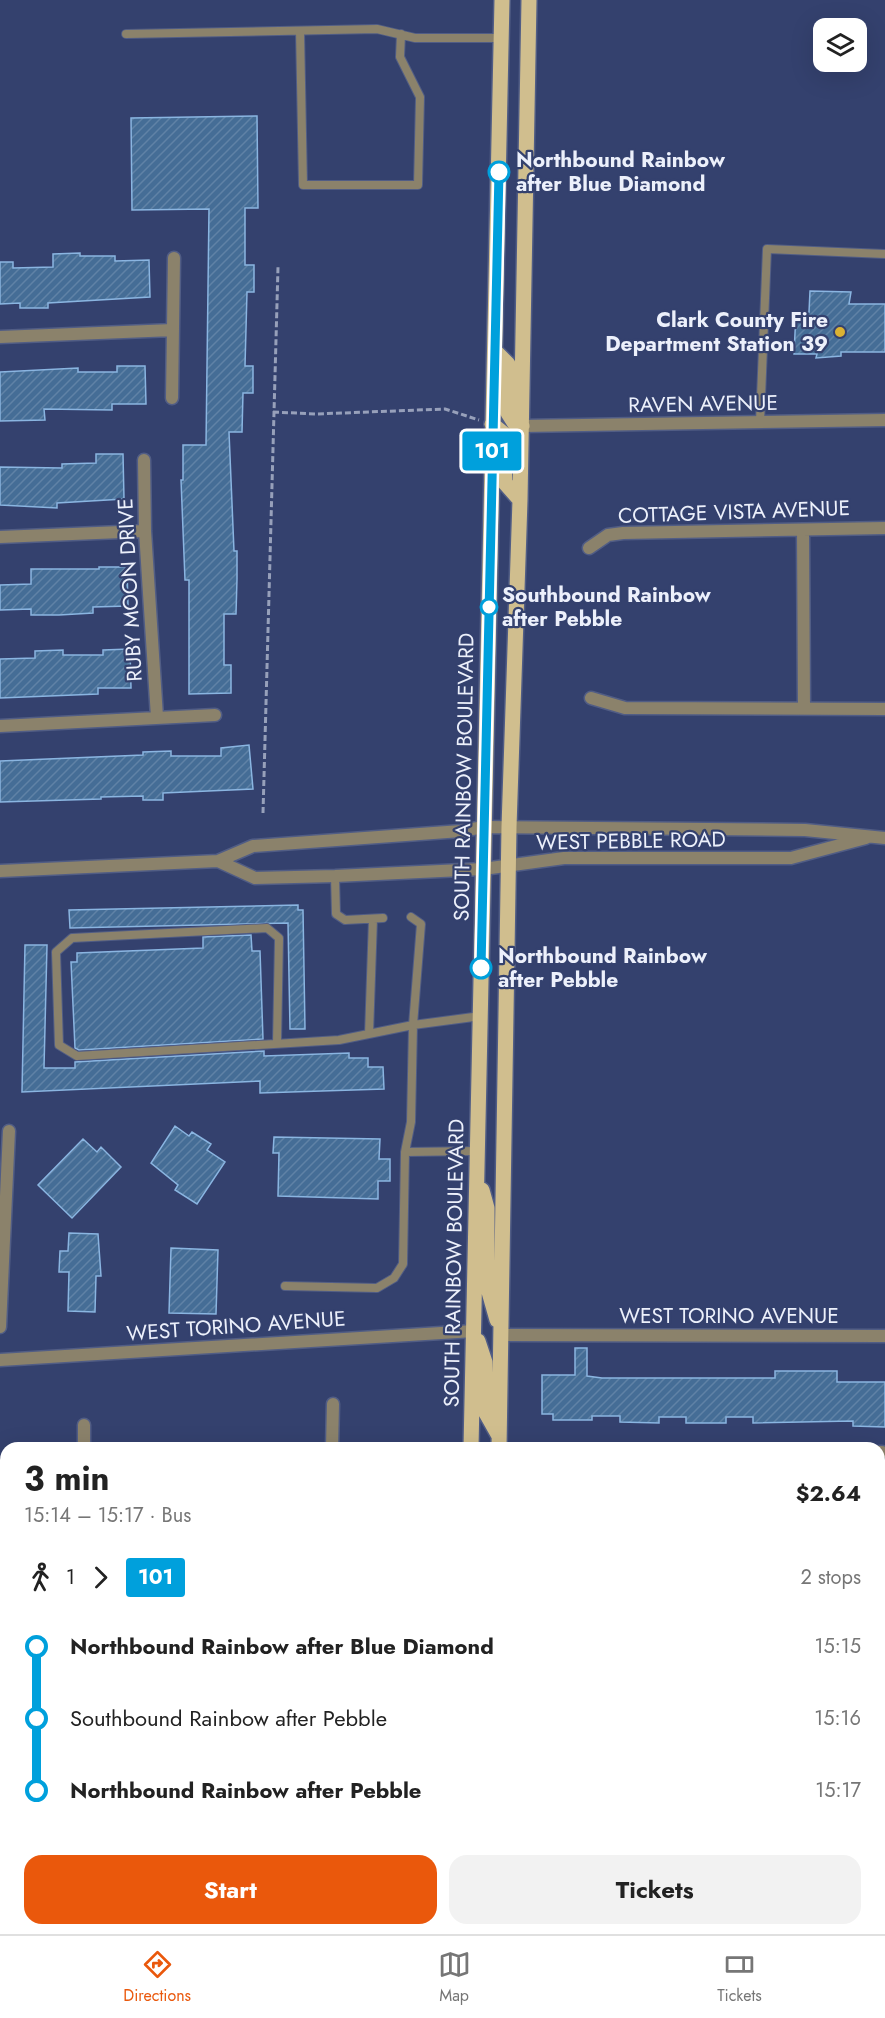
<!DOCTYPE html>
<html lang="en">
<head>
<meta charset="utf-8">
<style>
	body { margin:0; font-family:Jost,sans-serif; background:#f2f2f2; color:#222; height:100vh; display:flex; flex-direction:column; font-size:22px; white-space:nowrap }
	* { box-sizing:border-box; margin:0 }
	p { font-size:20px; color:#767676 }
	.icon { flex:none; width:33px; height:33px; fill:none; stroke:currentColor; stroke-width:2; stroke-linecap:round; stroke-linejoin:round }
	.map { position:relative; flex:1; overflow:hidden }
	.side { position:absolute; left:0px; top:1442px; width:885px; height:494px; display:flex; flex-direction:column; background:#fff; border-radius:18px 18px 0 0; box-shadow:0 6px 24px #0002 }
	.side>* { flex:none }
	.badge { padding:0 12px; border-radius:4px; font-size:21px; line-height:39px }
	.controls { position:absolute; left:813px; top:18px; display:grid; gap:12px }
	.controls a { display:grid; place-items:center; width:54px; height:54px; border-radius:12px; background:#fff; box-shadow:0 6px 24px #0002; font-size:30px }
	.map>.badge { position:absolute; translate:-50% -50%; box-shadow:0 0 0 3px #fff }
	.legs { display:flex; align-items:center; gap:9px; height:66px; padding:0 24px; font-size:20px }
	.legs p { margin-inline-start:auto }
	.headline { display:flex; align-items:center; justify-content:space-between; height:102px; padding:0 24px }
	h1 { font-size:33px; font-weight:700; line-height:45px }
	.button { display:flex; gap:12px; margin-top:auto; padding:12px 24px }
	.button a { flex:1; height:69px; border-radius:18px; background:#ea580c; color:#fff; font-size:24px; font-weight:700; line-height:69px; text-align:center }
	.button a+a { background:#f2f2f2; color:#222 }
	ul { padding:0 24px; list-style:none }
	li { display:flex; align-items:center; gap:21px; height:72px; font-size:22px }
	li i { display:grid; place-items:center; width:9px; height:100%; margin:0 8px; background:currentColor }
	li i::after { content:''; width:15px; height:15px; margin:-8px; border:4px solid; border-radius:50%; background:#fff }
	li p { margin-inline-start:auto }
	li:first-child i { background:linear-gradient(#0000 50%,currentColor 0) }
	li:last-child i { background:linear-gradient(currentColor 50%,#0000 0) }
	.tabs { display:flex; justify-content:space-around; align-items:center; height:84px; border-top:2px solid #e0e0e0; background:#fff; font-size:16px; color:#767676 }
	.tabs a { display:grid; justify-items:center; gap:3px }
	.tabs .on { color:#ea580c }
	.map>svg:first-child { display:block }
	.building { fill:url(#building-hatch); stroke:#8ab5e1; stroke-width:1.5 }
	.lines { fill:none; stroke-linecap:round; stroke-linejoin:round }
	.service-casing { stroke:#515d85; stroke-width:10 }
	.minor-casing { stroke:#515d85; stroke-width:15 }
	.tertiary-casing { stroke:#515d85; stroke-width:15 }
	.primary-casing { stroke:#515d85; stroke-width:18 }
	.path { stroke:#97a0ba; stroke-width:3; stroke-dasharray:6 3; stroke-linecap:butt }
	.service { stroke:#8b826b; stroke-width:8 }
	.minor { stroke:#8b826b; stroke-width:12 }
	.tertiary { stroke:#8b826b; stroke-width:12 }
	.primary { stroke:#d0be8e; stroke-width:15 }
	.line-1-casing { stroke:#fff; stroke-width:14 }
	.line-1 { stroke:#00a0dc; stroke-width:9 }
	.stop-1-dot { fill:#fff; stroke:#00a0dc; stroke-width:3 }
	.poi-dot { fill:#dbb233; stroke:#34416e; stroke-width:2 }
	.labels { text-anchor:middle; stroke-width:4.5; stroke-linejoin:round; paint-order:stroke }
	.stop-label { font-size:21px; font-weight:bold; fill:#ecf0fb; stroke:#34416e; text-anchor:start }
	.poi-label { font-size:21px; font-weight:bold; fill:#ecf0fb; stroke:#34416e; text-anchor:end }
	.street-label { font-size:21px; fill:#ecf0fb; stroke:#34416e }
</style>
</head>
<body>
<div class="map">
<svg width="885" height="1934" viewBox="0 0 885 1934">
	<defs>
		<pattern id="building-hatch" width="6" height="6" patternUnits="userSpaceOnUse" patternTransform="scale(1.5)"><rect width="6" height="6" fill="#456d96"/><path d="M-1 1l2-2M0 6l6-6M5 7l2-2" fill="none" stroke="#6082a6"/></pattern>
	</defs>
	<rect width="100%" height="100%" fill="#34416e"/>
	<!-- building -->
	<path class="building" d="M257 116 258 208H245V265H254V292H247L245 366H253V393H243L242 432H229L234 551H237V579L236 614H224V665H231V693L189 694V580H185L181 480H183V445H206L209 209 132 210 131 118Z
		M80 253V256H115V261L149 260 150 297 48 303V308H20V303L0 304V262H13V268L53 267V254Z
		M810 291 851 292 849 304H885V352H841V356L816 358 817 354H794L796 313 809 312Z
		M117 366H145L146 404H112V410L44 409 45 420 0 421V372L78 368V372H117Z
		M96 454H123L124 499 57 503V508L0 505V467L62 468V464L96 463Z
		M99 567H127L128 606 93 607V613L59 615H31V609L0 610V585L31 584V569H99Z
		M130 649 131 688H98V694L0 698V659L35 658V651L63 650V655H103V650Z
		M249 745 253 789 163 793V800H143V796L101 797V799L0 802V761L143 755V752L171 751V756H221V748Z
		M298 905V910H303L305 1029H290L288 923 70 928 69 910Z
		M251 935 252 951H260L263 1039 79 1050 75 1048 71 962H77V953L203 948V937Z
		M25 945H47L44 1068H75V1062L264 1051V1056L349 1053V1058H368V1067H383L384 1089 260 1093V1081L22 1092Z
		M175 1126 189 1136 192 1132 211 1144 207 1150 225 1162 197 1204 175 1190 178 1185 151 1163Z
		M274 1137 380 1139 379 1159H390V1181H378V1199L278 1196 279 1153H273Z
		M83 1139 97 1152 101 1147 121 1167 72 1218 38 1185Z
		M69 1233 98 1234 101 1276H96L95 1312 68 1311 69 1272H59L60 1251H68Z
		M171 1248 218 1250 216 1314 169 1313Z
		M575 1348H587V1376L602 1378H775V1371H837V1382H885V1427L853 1426V1421L753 1423V1417H726V1423H686V1417H659V1423L620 1422V1416H592V1420H553V1414H542V1375H575Z"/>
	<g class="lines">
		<defs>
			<path id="service" d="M300 31 303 185H418L420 97 400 57 401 34
				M126 34 377 29 415 38H502
				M760 422 767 249 885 254
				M335 876 336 914 345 920 383 918
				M369 1034 373 919
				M277 1043 279 938 267 928 72 938 56 952 59 1045 77 1056 339 1040 413 1025 421 924 411 917
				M405 1152 411 1122 413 1025 481 1016
				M285 1286 377 1288 394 1278 403 1264 405 1152 478 1151"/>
			<path id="minor" d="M0 337 173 330
				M172 398 174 258
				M522 426 885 420
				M144 460 145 531 157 717
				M803 530 804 708
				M0 537 145 531
				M589 548 608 535 623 533 885 528
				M591 698 625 708 885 709
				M0 726 215 715
				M0 1327 9 1131
				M501 1335 885 1336
				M0 1360 474 1331
				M84 1448V1425
				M332 1448 333 1404
				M879 1452H882
				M879 1677H885
				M879 1860H885
				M75 1934V1929
				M324 1934V1929"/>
			<path id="tertiary" d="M866 838 791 858H564L483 869 335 876 255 878 218 861 253 846 461 831 484 827 805 830 885 838
				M0 871 218 861"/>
			<path id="primary" d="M495 351 508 364V413L515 424 522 426
				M492 424 503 433 505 483 520 500
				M482 1190 487 1208V1285L497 1320
				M478 1341 485 1362 486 1413 499 1436
				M471 1448 502 0
				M499 1448 509 827 520 500 529 0
				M481 1929 484 1934
				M461 1934V1929"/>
		</defs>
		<!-- service casing -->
		<use href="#service" class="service-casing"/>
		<!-- minor casing -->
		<use href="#minor" class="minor-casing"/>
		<!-- tertiary casing -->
		<use href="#tertiary" class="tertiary-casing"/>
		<!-- primary casing -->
		<use href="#primary" class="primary-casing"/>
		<!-- path -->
		<path class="path" d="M273 412 316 414 445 409 479 420
			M263 813 278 267"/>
		<!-- service -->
		<use href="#service" class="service"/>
		<!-- minor -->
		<use href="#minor" class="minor"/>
		<!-- tertiary -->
		<use href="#tertiary" class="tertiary"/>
		<!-- primary -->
		<use href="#primary" class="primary"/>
	</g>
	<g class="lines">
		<defs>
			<path id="line-1" d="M481 968 499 172"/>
		</defs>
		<!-- line-1 casing -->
		<use href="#line-1" class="line-1-casing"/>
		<!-- line-1 -->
		<use href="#line-1" class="line-1"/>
	</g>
	<!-- markers -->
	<g class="stop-1-dot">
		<circle cx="499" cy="172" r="10"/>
		<circle cx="489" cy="607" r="8"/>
		<circle cx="481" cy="968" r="10"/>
	</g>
	<circle class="poi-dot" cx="840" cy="332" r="6"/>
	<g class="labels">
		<!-- stop labels -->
		<g class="stop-label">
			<text x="516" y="167">Northbound Rainbow<tspan x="516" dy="24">after Blue Diamond</tspan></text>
			<text x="502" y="602">Southbound Rainbow<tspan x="502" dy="24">after Pebble</tspan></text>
			<text x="498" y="963">Northbound Rainbow<tspan x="498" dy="24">after Pebble</tspan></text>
		</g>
		<!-- poi labels -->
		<g class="poi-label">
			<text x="828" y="327">Clark County Fire<tspan x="828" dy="24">Department Station 39</tspan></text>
		</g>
		<!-- street labels -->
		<g class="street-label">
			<text transform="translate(703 404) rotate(-1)" y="7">RAVEN AVENUE</text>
			<text transform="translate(734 512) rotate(-2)" y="7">COTTAGE VISTA AVENUE</text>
			<text transform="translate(130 590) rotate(-93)" y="7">RUBY MOON DRIVE</text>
			<text transform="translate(464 777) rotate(-89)" y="7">SOUTH RAINBOW BOULEVARD</text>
			<text transform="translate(631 841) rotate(-1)" y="7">WEST PEBBLE ROAD</text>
			<text transform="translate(454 1263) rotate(-89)" y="7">SOUTH RAINBOW BOULEVARD</text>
			<text x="729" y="1323">WEST TORINO AVENUE</text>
			<text transform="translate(236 1326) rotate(-4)" y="7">WEST TORINO AVENUE</text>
		</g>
	</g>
</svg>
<div class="controls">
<a><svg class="icon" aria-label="layers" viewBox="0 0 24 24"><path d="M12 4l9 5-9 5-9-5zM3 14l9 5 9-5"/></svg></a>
</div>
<b class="badge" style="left:492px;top:451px;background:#00a0dc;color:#fff">101</b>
<section class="side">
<div class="headline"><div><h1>3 min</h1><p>15:14 – 15:17 · Bus</p></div><b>$2.64</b></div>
<div class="legs"><svg class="icon" aria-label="walk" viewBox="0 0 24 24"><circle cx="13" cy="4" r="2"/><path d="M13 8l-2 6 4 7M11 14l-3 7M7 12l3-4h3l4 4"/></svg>1<svg class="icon" aria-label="forward" viewBox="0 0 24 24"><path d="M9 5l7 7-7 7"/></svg><b class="badge" style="background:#00a0dc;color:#fff">101</b><p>2 stops</p></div>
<ul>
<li><i style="color:#00a0dc"></i><b>Northbound Rainbow after Blue Diamond</b><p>15:15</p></li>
<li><i style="color:#00a0dc"></i><span>Southbound Rainbow after Pebble</span><p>15:16</p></li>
<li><i style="color:#00a0dc"></i><b>Northbound Rainbow after Pebble</b><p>15:17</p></li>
</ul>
<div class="button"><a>Start</a><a>Tickets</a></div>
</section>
</div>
<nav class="tabs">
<a class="on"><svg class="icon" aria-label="directions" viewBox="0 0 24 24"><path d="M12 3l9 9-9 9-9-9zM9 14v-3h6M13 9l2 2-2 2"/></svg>Directions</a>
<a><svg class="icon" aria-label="map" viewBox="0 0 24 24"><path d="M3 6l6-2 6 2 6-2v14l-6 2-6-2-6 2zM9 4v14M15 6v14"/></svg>Map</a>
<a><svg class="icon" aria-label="tickets" viewBox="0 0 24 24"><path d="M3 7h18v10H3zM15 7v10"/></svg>Tickets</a>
</nav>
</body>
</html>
